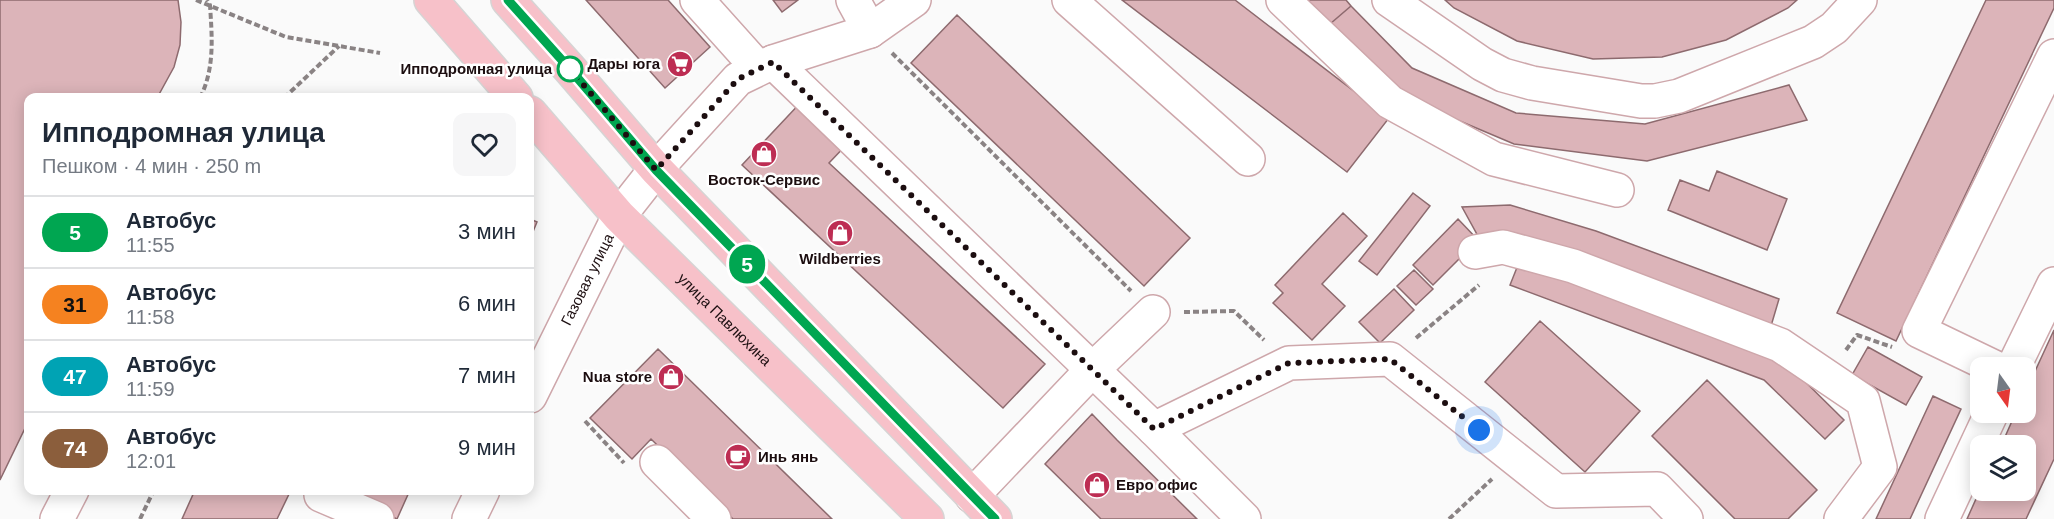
<!DOCTYPE html>
<html lang="ru">
<head>
<meta charset="utf-8">
<style>
	body { margin:0; font-family:Arial,sans-serif; background:#f6f6f7; color:#1f2937; height:100vh; display:flex; flex-direction:column; font-size:22px; white-space:nowrap }
	* { box-sizing:border-box; margin:0 }
	p { font-size:20px; color:#747a83 }
	.icon { flex:none; width:33px; height:33px; fill:none; stroke:currentColor; stroke-width:2; stroke-linecap:round; stroke-linejoin:round }
	.map { position:relative; flex:1; overflow:hidden }
	.drawer { position:absolute; left:24px; top:93px; width:510px; height:402px; display:flex; flex-direction:column; background:#fff; border-radius:12px; box-shadow:0 3px 15px #0003 }
	.drawer>* { flex:none }
	.badge { padding:0 12px; border-radius:20px; font-size:21px; line-height:39px }
	.needle { width:39px; rotate:166deg }
	.fabs { position:absolute; left:1970px; top:357px; display:grid; gap:12px }
	.fabs a { display:grid; place-items:center; width:66px; height:66px; border-radius:12px; background:#fff; box-shadow:0 3px 15px #0003; font-size:30px }
	.you { position:absolute; width:30px; height:30px; margin:-15px; border:4px solid #fff; border-radius:50%; background:#1a73e8; box-shadow:0 0 0 9px #1a73e833 }
	.map>.badge { position:absolute; translate:-50% -50%; box-shadow:0 0 0 3px #fff }
	.round { display:grid; place-items:center; flex:none; width:63px; height:63px; border-radius:12px; background:#f6f6f7 }
	.head { display:flex; align-items:center; justify-content:space-between; height:102px; padding:0 18px }
	h1 { font-size:28px; font-weight:800; line-height:45px }
	ul { padding:0; list-style:none }
	li { display:flex; align-items:center; gap:18px; height:72px; padding:0 18px; border-top:2px solid #e0e1e3 }
	li div { flex:1 }
	li b { display:block; font-size:22px }
	li em { font-style:normal }
	li .badge { min-width:66px; font-weight:700; text-align:center }
	.map>svg:first-child { display:block }
	.building { fill:#dcb4b9; stroke:#8d6a6e; stroke-width:1.5 }
	.lines { fill:none; stroke-linecap:round; stroke-linejoin:round }
	.minor-casing { stroke:#cea7ab; stroke-width:36 }
	.major-casing { stroke:#d6d4d4; stroke-width:36 }
	.path { stroke:#8a8384; stroke-width:4; stroke-dasharray:6 3; stroke-linecap:butt }
	.minor { stroke:#fff; stroke-width:33 }
	.major { stroke:#f7c1c9; stroke-width:33 }
	.line-casing { stroke:#fff; stroke-width:14 }
	.line { stroke:#00a651; stroke-width:9 }
	.walk { stroke:#1c0e10; stroke-width:6; stroke-dasharray:0 10.8 }
	.stop-dot { fill:#fff; stroke:#00a651; stroke-width:3 }
	.labels { text-anchor:middle; stroke-width:5; stroke-linejoin:round; paint-order:stroke }
	.poi-label { font-size:15px; font-weight:bold; fill:#1c0e10; stroke:#fff; text-anchor:end }
	.stop-label { font-size:15px; font-weight:bold; fill:#1c0e10; stroke:#fff; text-anchor:end }
	.street-label { font-size:15px; fill:#1c0e10; stroke:#fff }
</style>
</head>
<body>
<div class="map">
<svg width="2054" height="519" viewBox="0 0 2054 519">
	<rect width="100%" height="100%" fill="#fafafa"/>
	<!-- building -->
	<path class="building" d="M0 0H178L181 22 180 45 174 67 157 98H28V422L0 480Z
		M586 0H668L710 47 665 88Z
		M773 0H798L782 12Z
		M1122 0H1235L1389 118 1347 172Z
		M1297 0H1346L1351 6 1323 30Z
		M1445 0H1797L1788 8 1726 40 1662 57 1593 59 1517 41 1454 8Z
		M1986 0H2054V8L1896 341 1837 313Z
		M1351 6 1412 68 1516 113 1645 124 1789 85 1807 120 1647 161 1514 144 1396 94 1323 30Z
		M957 15 1190 238 1144 286 911 63Z
		M803 100 848 143 829 163 1045 364 1003 408 742 165Z
		M1717 171 1787 199 1767 250 1668 210 1680 180 1709 191Z
		M1413 193 1430 206 1377 275 1359 261Z
		M1510 205 1596 231 1779 299 1771 326 1478 236 1462 207Z
		M1343 213 1367 236 1322 284 1345 306 1312 340 1273 303 1283 293 1275 285Z
		M530 219 537 222 530 239Z
		M1458 219 1478 240 1433 285 1413 265Z
		M1520 260 1780 357 1844 420 1825 439 1764 380 1510 285Z
		M1414 270 1433 289 1416 305 1397 286Z
		M1394 289 1414 310 1380 343 1359 322Z
		M1540 321 1640 411 1585 472 1485 382Z
		M2054 330V459L2026 519H1967L1980 490H2025V446H2001L2016 412H2025V393Z
		M1868 347 1922 377 1906 405 1852 375Z
		M658 349 832 519H733L651 439 632 459 590 418Z
		M1707 380 1817 490 1788 519H1735L1652 436Z
		M1933 396 1961 409 1910 519H1876Z
		M1092 414 1117 440 1197 519H1101L1045 464Z
		M195 490H291L277 519H182Z
		M335 490H410L397 519Z"/>
	<g class="lines">
		<defs>
			<g id="minor">
				<path d="M697 0 758 68"/>
				<path d="M853 0 870 31"/>
				<path d="M1069 0 1248 159"/>
				<path d="M1283 0 1390 102 1494 159 1617 190"/>
				<path d="M1389 0 1482 64 1503 75 1532 83 1641 101H1655L1679 96 1813 42 1834 28 1860 0"/>
				<path d="M773 62 1154 429"/>
				<path d="M1475 252 1503 247 1573 266 1780 345 1863 401 1880 467 1841 519"/>
				<path d="M1996 368 1919 331 2054 56"/>
				<path d="M2013 368 2054 284"/>
				<path id="s1" d="M530 396 619 216 656 169 738 79 773 62 870 31 914 0"/>
				<path d="M657 462 714 519"/>
				<path d="M323 490 321 495 377 519"/>
				<path d="M972 496 1092 370 1153 312"/>
				<path d="M57 519 72 490"/>
				<path d="M469 519 483 490"/>
				<path d="M1244 519 1154 429 1289 363 1390 359 1556 491 1657 489 1686 519"/>
				<path d="M1942 519 1992 412"/>
			</g>
			<g id="major">
				<path d="M431 0 516 98"/>
				<path d="M508 0 569 68 656 169 995 519"/>
				<path id="s2" d="M530 113 619 216 927 519"/>
			</g>
		</defs>
		<!-- minor casing -->
		<use href="#minor" class="minor-casing"/>
		<!-- major casing -->
		<use href="#major" class="major-casing"/>
		<!-- path -->
		<path class="path" d="M196 0 286 37 380 53
			M892 53 1131 291
			M200 98C215 68 212 37 210 5L207 0
			M284 98 339 46
			M1184 312 1234 311 1264 340
			M1416 338 1479 285
			M1846 350 1857 335 1892 347
			M585 421 624 463
			M140 519 154 490
			M1449 519 1492 479"/>
		<!-- minor -->
		<use href="#minor" class="minor"/>
		<!-- major -->
		<use href="#major" class="major"/>
	</g>
	<g class="lines">
		<defs>
			<path id="line" d="M508 0 569 68 656 170 995 519"/>
		</defs>
		<!-- line casing -->
		<use href="#line" class="line-casing"/>
		<!-- line -->
		<use href="#line" class="line"/>
		<!-- walk -->
		<path class="walk" d="M570 69 656 170 738 79 773 62 1154 429 1289 363 1390 359 1479 430"/>
	</g>
	<!-- icons -->
	<defs>
		<symbol id="supermarket-disc" viewBox="-11 -11 22 22"><circle r="9.5" fill="#bd2d53" stroke="#fff"/><path d="M-6-5.5h2.5l.6 2H6L4.5 2H-2.5L-4.4-4H-6ZM-1.5 3.2a1.3 1.3 0 1 0 .1 0ZM3 3.2a1.3 1.3 0 1 0 .1 0Z" fill="#fff"/></symbol>
		<symbol id="shop-disc" viewBox="-11 -11 22 22"><circle r="9.5" fill="#bd2d53" stroke="#fff"/><path d="M-5-2.5h2.3a2.7 3.5 0 0 1 5.4 0H5L5.5 6h-11ZM-1.5-2.5h3a1.5 2.3 0 0 0-3 0Z" fill="#fff"/></symbol>
		<symbol id="cafe-disc" viewBox="-11 -11 22 22"><circle r="9.5" fill="#bd2d53" stroke="#fff"/><path d="M-5.5-4.5H6V0H3Q3 3.5 0 3.5H-2.5Q-5.5 3.5-5.5 0ZM3-3.2v2h1.7v-2ZM-6 4.5H4V6H-6Z" fill="#fff"/></symbol>
	</defs>
	<g fill-rule="evenodd">
		<use href="#supermarket-disc" x="665" y="49" width="30" height="30"/>
		<use href="#shop-disc" x="749" y="139" width="30" height="30"/>
		<use href="#shop-disc" x="825" y="218" width="30" height="30"/>
		<use href="#shop-disc" x="656" y="362" width="30" height="30"/>
		<use href="#cafe-disc" x="723" y="442" width="30" height="30"/>
		<use href="#shop-disc" x="1082" y="470" width="30" height="30"/>
	</g>
	<!-- markers -->
	<circle class="stop-dot" cx="570" cy="69" r="12"/>
	<g class="labels">
		<!-- poi labels -->
		<g class="poi-label">
			<text x="660" y="69">Дары юга</text>
			<text x="764" y="185" text-anchor="middle">Восток-Сервис</text>
			<text x="840" y="264" text-anchor="middle">Wildberries</text>
			<text x="652" y="382">Nua store</text>
			<text x="758" y="462" text-anchor="start">Инь янь</text>
			<text x="1116" y="490" text-anchor="start">Евро офис</text>
		</g>
		<!-- stop labels -->
		<g class="stop-label">
			<text x="552" y="74">Ипподромная улица</text>
		</g>
		<!-- street labels -->
		<g class="street-label">
			<text dy="5" stroke="none"><textPath href="#s1" startOffset="130">Газовая улица</textPath></text>
			<text dy="5" stroke="none"><textPath href="#s2" startOffset="284">улица Павлюхина</textPath></text>
		</g>
	</g>
</svg>
<div class="fabs">
<a><svg class="needle" viewBox="-14 -14 28 28"><path d="M0-13l5 13h-10z" fill="#e53935"/><path d="M0 13l5-13h-10z" fill="#747a83"/></svg></a>
<a><svg class="icon" aria-label="layers" viewBox="0 0 24 24"><path d="M12 4l9 5-9 5-9-5zM3 14l9 5 9-5"/></svg></a>
</div>
<div class="you" style="left:1479px;top:430px"></div>
<b class="badge" style="left:747px;top:264px;background:#00a651;color:#fff">5</b>
<section class="drawer">
<div class="head"><div><h1>Ипподромная улица</h1><p>Пешком · 4 мин · 250 m</p></div><a class="round"><svg class="icon" aria-label="heart" viewBox="0 0 24 24"><path d="M12 20l-8-8c-3-5 5-10 8-4 3-6 11-1 8 4z"/></svg></a></div>
<ul>
<li><span class="badge" style="background:#00a651;color:#fff">5</span><div><b>Автобус</b><p>11:55</p></div><em>3 мин</em></li>
<li><span class="badge" style="background:#f58220;color:#111">31</span><div><b>Автобус</b><p>11:58</p></div><em>6 мин</em></li>
<li><span class="badge" style="background:#00a3b4;color:#fff">47</span><div><b>Автобус</b><p>11:59</p></div><em>7 мин</em></li>
<li><span class="badge" style="background:#8b5e3c;color:#fff">74</span><div><b>Автобус</b><p>12:01</p></div><em>9 мин</em></li>
</ul>
</section>
</div>
</body>
</html>
